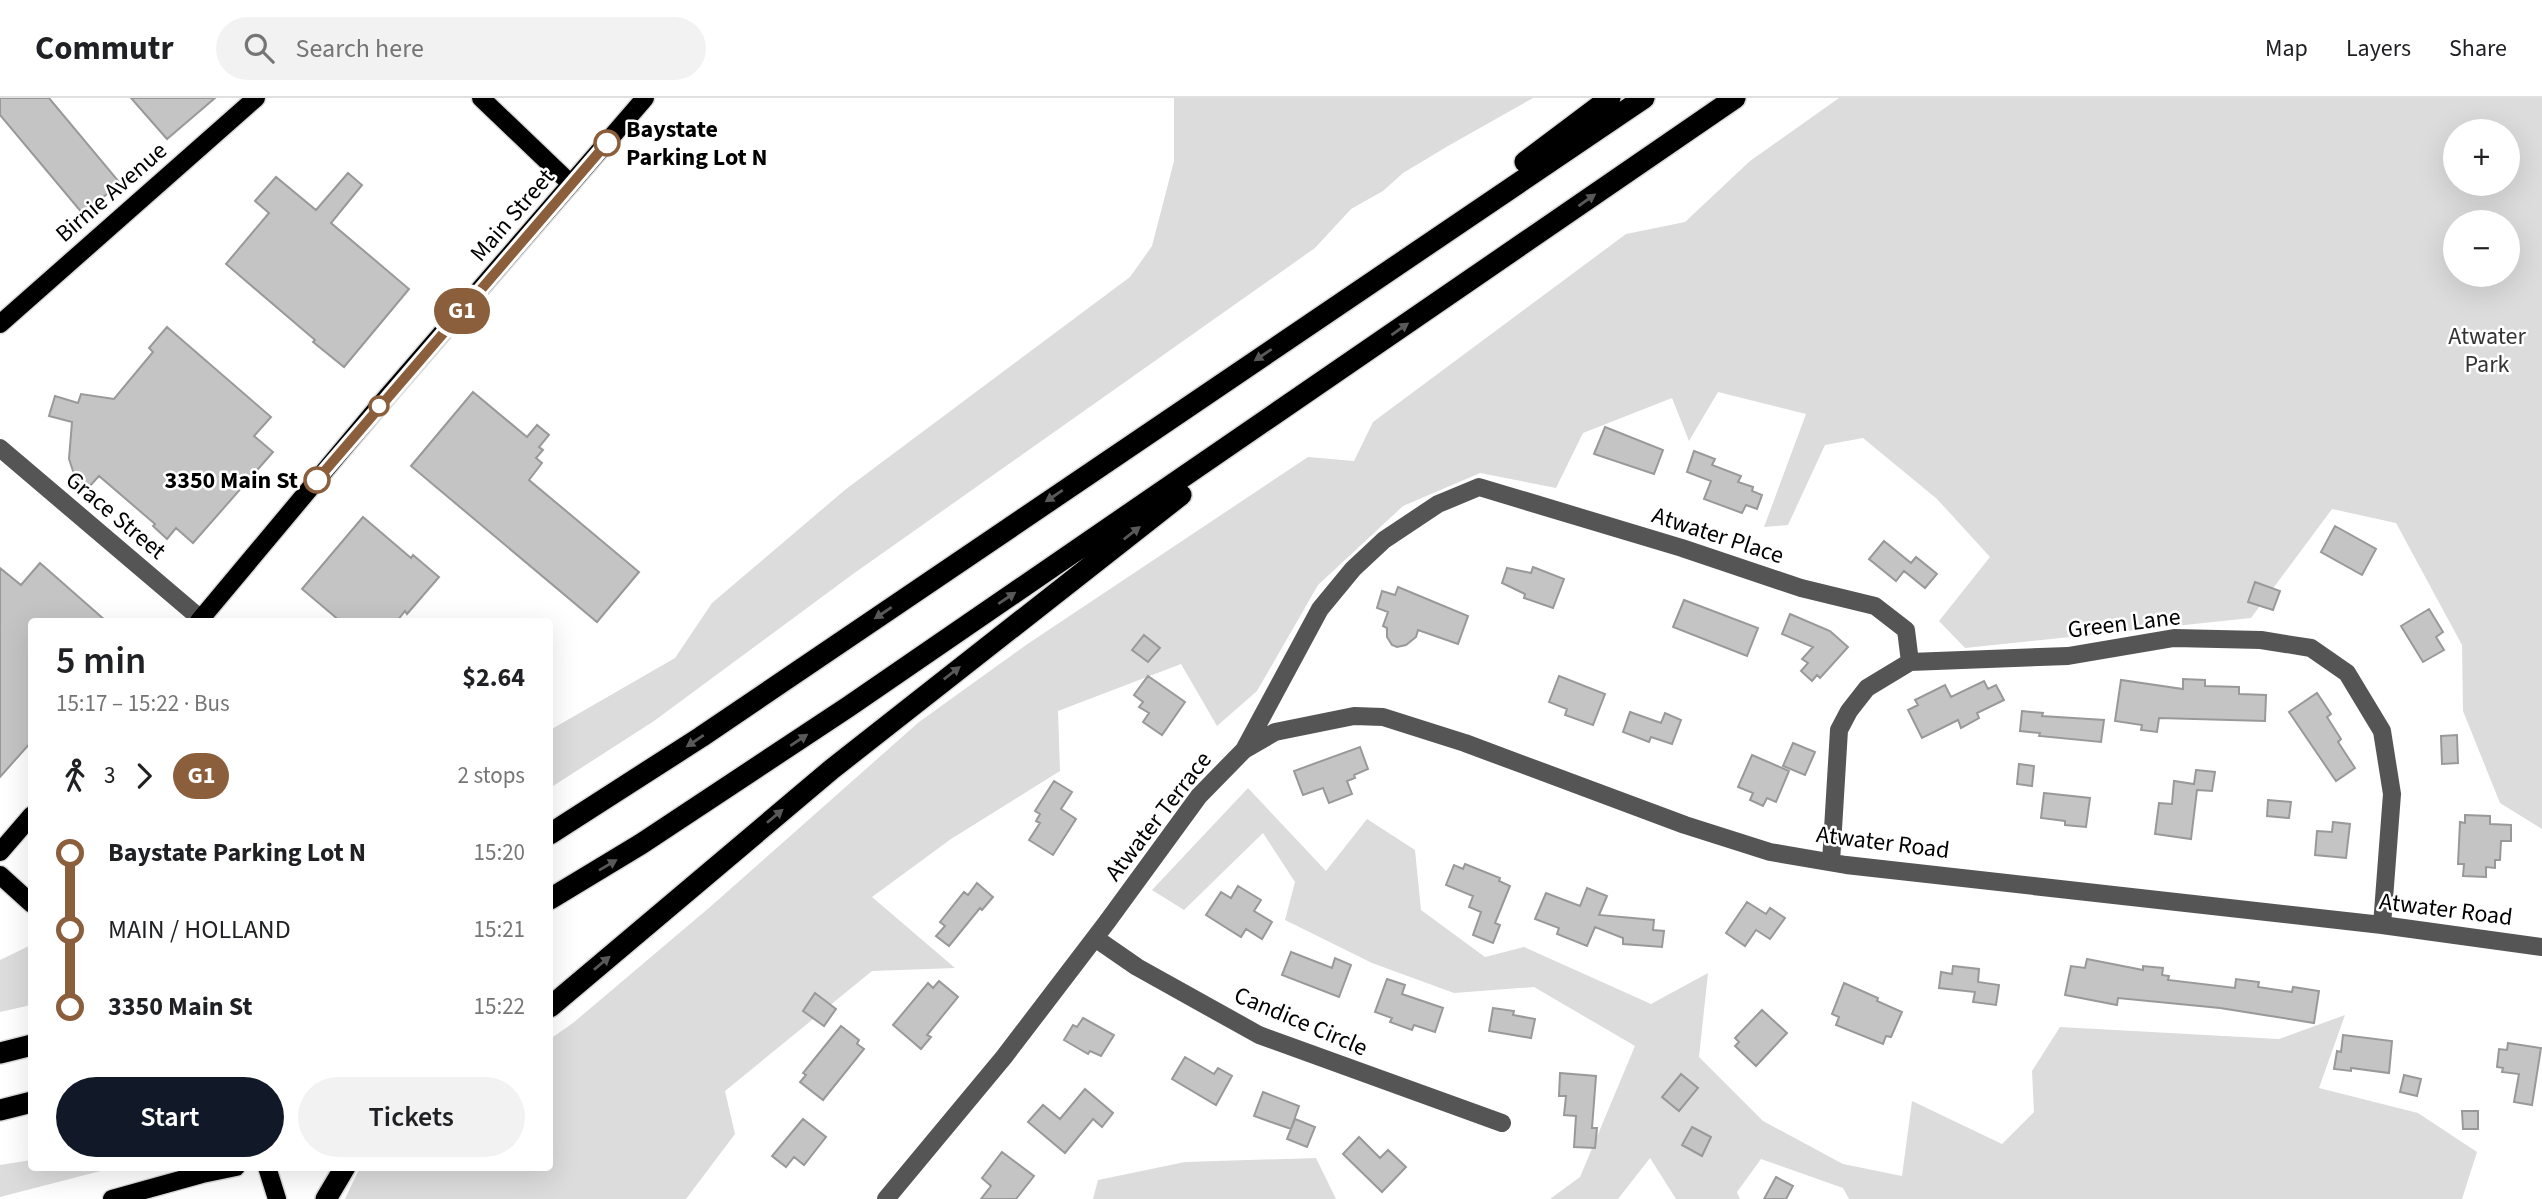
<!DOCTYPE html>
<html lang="en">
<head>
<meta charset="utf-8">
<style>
	body { margin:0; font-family:"Source Sans 3",sans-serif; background:#f2f2f2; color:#202124; height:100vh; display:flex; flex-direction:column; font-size:26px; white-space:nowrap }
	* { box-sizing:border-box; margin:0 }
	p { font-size:23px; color:#757577 }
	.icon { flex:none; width:38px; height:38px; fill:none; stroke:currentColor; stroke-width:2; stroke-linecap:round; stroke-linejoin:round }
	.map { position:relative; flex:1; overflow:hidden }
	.panel { position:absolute; left:28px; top:520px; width:525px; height:553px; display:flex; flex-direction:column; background:#fff; border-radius:7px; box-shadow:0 7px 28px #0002 }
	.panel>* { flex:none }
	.badge { padding:0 14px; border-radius:23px; font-size:24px; line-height:46px }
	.fabs { position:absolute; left:2443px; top:21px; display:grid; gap:14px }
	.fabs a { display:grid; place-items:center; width:77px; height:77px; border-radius:50%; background:#fff; box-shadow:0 7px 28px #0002; font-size:35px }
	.map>.badge { position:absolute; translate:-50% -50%; box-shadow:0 0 0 4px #fff }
	.legs { display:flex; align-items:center; gap:10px; height:77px; padding:0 28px; font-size:23px }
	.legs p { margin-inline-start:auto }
	.summary { display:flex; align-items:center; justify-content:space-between; height:119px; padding:0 28px }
	h1 { font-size:38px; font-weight:600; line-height:52px }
	.action { display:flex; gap:14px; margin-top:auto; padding:14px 28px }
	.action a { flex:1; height:80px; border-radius:42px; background:#111827; color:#fff; font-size:28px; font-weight:600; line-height:80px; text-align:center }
	.action a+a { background:#f2f2f2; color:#202124 }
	ul { padding:0 28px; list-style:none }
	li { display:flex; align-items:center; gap:24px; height:77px; font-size:26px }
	li i { display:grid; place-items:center; width:10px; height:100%; margin:0 9px; background:currentColor }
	li i::after { content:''; width:18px; height:18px; margin:-9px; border:5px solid; border-radius:50%; background:#fff }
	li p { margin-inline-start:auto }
	li:first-child i { background:linear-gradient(#0000 50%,currentColor 0) }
	li:last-child i { background:linear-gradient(currentColor 50%,#0000 0) }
	header { display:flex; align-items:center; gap:42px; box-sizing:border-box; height:98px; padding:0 35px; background:#fff; border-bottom:2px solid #e0e0e0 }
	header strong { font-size:33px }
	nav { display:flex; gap:38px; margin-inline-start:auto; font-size:24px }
	.search { width:490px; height:63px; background:#f2f2f2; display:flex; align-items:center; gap:18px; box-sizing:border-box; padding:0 24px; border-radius:38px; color:#757577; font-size:26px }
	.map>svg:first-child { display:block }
	.green { fill:#dcdcdc; fill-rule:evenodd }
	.building { fill:#c4c4c4; stroke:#999; stroke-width:2 }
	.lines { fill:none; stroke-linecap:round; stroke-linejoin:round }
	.major-casing { stroke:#dbdbdb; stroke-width:21 }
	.highway-casing { stroke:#dbdbdb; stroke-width:24 }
	.minor { stroke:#555; stroke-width:18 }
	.major { stroke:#000; stroke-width:18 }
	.highway { stroke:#000; stroke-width:21 }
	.oneway { fill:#595959 }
	.line-1-casing { stroke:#fff; stroke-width:16 }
	.line-1 { stroke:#8b5e3c; stroke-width:10 }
	.stop-1-dot { fill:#fff; stroke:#8b5e3c; stroke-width:3.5 }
	.labels { text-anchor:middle; stroke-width:5; stroke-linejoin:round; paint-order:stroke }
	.stop-label { font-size:24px; font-weight:bold; fill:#000; stroke:#fff; text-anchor:start }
	.street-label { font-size:24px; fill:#000; stroke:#fff }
	.park-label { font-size:24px; fill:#333; stroke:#fff }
</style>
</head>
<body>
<header>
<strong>Commutr</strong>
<div class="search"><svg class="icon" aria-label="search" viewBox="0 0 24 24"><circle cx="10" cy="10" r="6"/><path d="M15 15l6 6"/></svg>Search here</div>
<nav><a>Map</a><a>Layers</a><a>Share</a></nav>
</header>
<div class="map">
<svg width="2542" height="1101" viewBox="0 0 2542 1101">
	<rect width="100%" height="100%" fill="#fff"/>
	<!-- green -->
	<path class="green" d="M1174 0H1533L1448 48 1403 75 1383 93 1351 111 1315 150 853 476 654 623 550 690V632L675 560 712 505 846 391 1130 179 1152 148 1174 63Z
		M1839 0H2542V731L2500 705 2463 613 2462 547 2396 425 2332 411 2251 520 1965 550 1939 523 1990 459 1937 401 1863 340 1825 347 1788 427 1764 429 1806 316 1718 294 1689 343 1672 300 1583 335 1556 390 1480 375 1403 408 1318 487 1257 593 1217 628 1181 566 1058 613 1060 673 951 741 872 799 955 870 872 873 725 993 735 1036 686 1101H345L360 1069H550V941L573 925 710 809 919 624 1026 547 1308 359 1354 363 1373 324 1626 136 1685 124 1750 63ZM2455 33H2508V86H2455ZM2455 124H2508V177H2455Z
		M1248 690 1326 773 1367 721 1415 752 1421 812 1485 859 1524 849 1651 906 1708 875 1699 959 1763 1023 1843 1066 1902 1078 1912 1003 2002 1046 2034 1014 2032 973 2060 929 2279 941 2345 917 2319 990 2418 1015 2477 1054 2462 1101H1849L1843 1090 1761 1061 1737 1094 1740 1101H1676L1650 1060 1618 1101H1550L1580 1079 1635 948 1534 889 1454 895 1372 865 1285 822 1295 784 1263 735 1184 812 1152 792Z
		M31 847V907L0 914V862Z
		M1316 1060 1336 1101H1093L1098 1082 1185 1064Z
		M31 1062 32 1069H116L0 1099V1067Z"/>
	<!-- building -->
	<path class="building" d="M0 0H49L120 85 83 116 0 17Z
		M131 0H215L167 41Z
		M348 75 362 87 331 125 409 191 344 269 313 244 315 242 226 166 269 115 255 103 276 79 316 112Z
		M167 229 271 319 254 338 273 354 193 445 176 430 167 441 153 428 155 426 99 378 87 391 74 376 69 361 72 324 49 318 55 298 78 305 81 296 114 301 153 254 149 250Z
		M473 294 527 339 537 327 549 337 539 349 543 352 536 360 542 365 529 382 639 474 597 524 411 368Z
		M1605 329 1663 352 1654 376 1594 356Z
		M1694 353 1715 361 1712 367 1741 378 1738 384 1753 389 1752 393 1762 397 1757 411 1746 407 1742 415 1704 401 1711 383 1687 374Z
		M363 419 411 460 413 457 439 479 407 516 405 513 397 523H340L302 491Z
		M2335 428 2376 451 2362 477 2321 454Z
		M1884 443 1911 465 1916 459 1937 476 1925 490 1904 473 1896 483 1869 461Z
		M40 465 106 523H32V643L0 679V470L21 487Z
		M1533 469 1564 481 1553 510 1524 500 1525 496 1502 485 1507 470 1531 475Z
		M2255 484 2280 493 2273 512 2248 504Z
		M1398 489 1468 518 1458 546 1418 532 1416 539 1406 547 1397 549 1392 547 1387 539V530L1383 528 1388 514 1377 510 1382 493 1395 497Z
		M1684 502 1758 530 1747 558 1673 529Z
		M2429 511 2443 534 2436 539 2444 552 2423 564 2401 528Z
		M1790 516 1830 533 1848 549 1820 580 1817 577 1812 583 1801 573 1808 565 1802 561 1813 549 1782 536Z
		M1144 537 1160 550 1148 564 1132 552Z
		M1148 578 1185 604 1162 637 1143 624 1149 615 1139 609 1143 604 1134 597Z
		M1559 578 1605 596 1593 627 1565 617 1567 611 1549 604Z
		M2183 581 2205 582V588L2239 589V596L2266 597 2265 623 2159 620 2157 634 2141 632 2142 627 2115 623 2121 582 2183 591Z
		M1984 583 1988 591 1996 587 2004 602 1977 615 1979 620 1961 630 1958 622 1922 640 1908 612 1918 607 1915 602 1945 587 1951 599Z
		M2317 595 2331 616 2327 619 2341 641 2338 644 2355 670 2336 683 2289 614Z
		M2022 613 2043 615 2042 618 2104 622 2101 644 2039 638 2040 635 2020 633Z
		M1630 614 1661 625 1665 615 1681 622 1672 646 1651 639 1649 644 1623 634Z
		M2457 637 2458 665 2442 666 2441 638Z
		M1793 645 1815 654 1805 677 1783 668Z
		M1360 649 1368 671 1354 677 1355 680 1347 683 1352 696 1329 705 1323 690 1303 697 1294 673Z
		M1752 657 1789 673 1776 704 1767 700 1763 708 1750 702 1753 695 1738 689Z
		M2019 666 2034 668 2032 688 2017 686Z
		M2196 672 2215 674 2212 693 2197 692 2191 741 2155 736 2159 705 2172 706 2174 683 2194 686Z
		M1054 683 1072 694 1061 711 1076 721 1053 757 1029 742 1040 725 1036 723 1040 716 1035 713Z
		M2044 695 2090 700 2086 729 2065 727V723L2041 720Z
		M2268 702 2291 704 2289 720 2267 718Z
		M2465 717 2490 718V726L2511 727V743H2501L2500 762H2495V770L2486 769V779L2463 778 2464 766H2458L2460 724 2465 725Z
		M2333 724 2350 726 2346 760 2315 757 2317 733 2332 734Z
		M1465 766 1500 780 1499 783 1510 788 1495 825 1500 827 1493 845 1473 837 1481 814 1469 809 1473 798 1446 787 1454 767 1463 771Z
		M977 785 993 799 982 812 980 810 949 848 936 838 945 828 940 824 964 794 968 797Z
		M1238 788 1261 802 1254 813 1272 824 1262 841 1246 831 1241 839 1206 817 1221 794 1231 800Z
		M1587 790 1607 798 1599 817 1654 822 1653 832 1664 833 1662 849 1623 846V840L1595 829 1587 848 1557 836 1559 830 1535 821 1546 795 1580 808Z
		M1747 804 1766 816 1770 810 1785 820 1770 841 1756 832 1745 848 1726 835Z
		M1291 854 1332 870 1335 860 1351 867 1339 899 1282 877Z
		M2087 861 2143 872V868L2163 870 2162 877 2169 878 2168 882 2235 890 2236 881 2259 884 2258 889 2292 894 2293 889 2319 893 2314 925 2220 910 2118 900 2117 907 2065 897 2071 868 2085 870Z
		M1953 868 1979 871 1978 884 1999 887 1996 907 1973 904 1975 894 1939 890 1941 874 1952 876Z
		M1387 881 1405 887 1402 896 1443 910 1435 934 1414 927 1412 932 1390 924 1392 920 1375 914Z
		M939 883 958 899 927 937 931 939 921 951 893 927 928 885 933 890Z
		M1844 885 1878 900 1877 903 1902 914 1891 939 1886 938 1883 946 1836 927 1839 919 1832 916Z
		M815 895 836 911 824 928 803 913Z
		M1493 910 1514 913 1513 917 1535 921 1531 940 1489 933Z
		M1762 912 1787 935 1756 968 1735 948 1739 944 1735 940Z
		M1083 920 1114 937 1101 958 1090 953 1088 956 1064 942 1073 927 1077 929Z
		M841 928 859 942 857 946 864 951 823 1002 800 984 806 977 803 975Z
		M2343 937 2392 943 2389 975 2351 970V973L2334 971 2337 953 2341 954Z
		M2508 945 2541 950 2532 1007 2514 1004 2519 976 2502 974 2503 970 2497 969 2499 951 2507 952Z
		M1185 959 1214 976 1218 970 1232 978 1216 1007 1172 981Z
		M1560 975 1596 978 1592 1030H1597L1595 1050 1574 1049 1576 1018 1564 1017 1566 998H1559Z
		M1681 976 1698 990 1679 1013 1662 999Z
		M2404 977 2421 981 2417 998 2400 994Z
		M1085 991 1113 1015 1102 1029 1093 1021 1065 1055 1028 1024 1043 1007 1060 1021Z
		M1263 994 1299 1008 1291 1031 1254 1018Z
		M2462 1013H2478V1031H2463Z
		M803 1021 826 1039 804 1067 794 1059 786 1069 772 1058Z
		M1295 1021 1315 1029 1307 1049 1287 1041Z
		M1692 1029 1711 1039 1702 1058 1682 1047Z
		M1359 1039 1380 1060 1388 1052 1406 1069 1382 1094 1343 1056Z
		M1002 1054 1034 1078 1016 1101H981L991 1088 982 1080Z
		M1776 1079 1793 1088 1786 1101H1764Z"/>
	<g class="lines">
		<defs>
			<path id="major" d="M481 0 571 86
				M0 226 256 0
				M199 523 378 309 645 0
				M0 754 32 717
				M0 777 32 806
				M267 1069 277 1101
				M112 1101 202 1076 236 1069"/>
			<path id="highway" d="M1525 64 1610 0
				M550 736 701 639 1644 0
				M550 801 641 746 848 609 1735 0
				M550 909 832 671 1181 397
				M0 955 32 947
				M0 1012 32 1004
				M326 1101 345 1069"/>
		</defs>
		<!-- major casing -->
		<use href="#major" class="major-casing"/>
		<!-- highway casing -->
		<use href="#highway" class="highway-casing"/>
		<!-- minor -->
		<path class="minor" d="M0 350 201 521
			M1244 652 1275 634 1354 618 1383 619 1465 645 1685 727 1770 754 1846 767 2382 827 2542 849
			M1831 764 1839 632 1849 613 1867 590 1910 564 2068 558 2174 540 2261 542 2311 550 2347 575 2382 633 2392 696 2382 827
			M1095 840 1137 869 1259 937 1502 1025
			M886 1101 1004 959 1107 824 1199 698 1244 652 1320 511 1353 471 1384 442 1438 406 1479 389 1682 450 1801 490 1875 508 1906 532 1910 564"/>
		<!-- major -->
		<use href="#major" class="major"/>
		<!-- highway -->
		<use href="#highway" class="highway"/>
	</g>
	<!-- one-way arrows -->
	<defs><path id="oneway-solid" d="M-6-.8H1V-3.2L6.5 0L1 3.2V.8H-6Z" transform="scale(1.75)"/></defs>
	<g class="oneway">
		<use href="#oneway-solid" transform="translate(1587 102) rotate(-35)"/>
		<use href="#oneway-solid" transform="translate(1400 231) rotate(-35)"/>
		<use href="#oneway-solid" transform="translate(1263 257) rotate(146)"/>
		<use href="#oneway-solid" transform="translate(1054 398) rotate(146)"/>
		<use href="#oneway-solid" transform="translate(1132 435) rotate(-38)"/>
		<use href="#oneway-solid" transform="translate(1007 500) rotate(-34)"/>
		<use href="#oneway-solid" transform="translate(883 515) rotate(146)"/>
		<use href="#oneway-solid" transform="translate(952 575) rotate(-38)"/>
		<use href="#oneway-solid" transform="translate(799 642) rotate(-34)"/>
		<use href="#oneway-solid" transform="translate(695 643) rotate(146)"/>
		<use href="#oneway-solid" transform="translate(775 718) rotate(-40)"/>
		<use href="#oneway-solid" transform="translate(608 767) rotate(-31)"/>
		<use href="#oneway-solid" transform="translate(602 865) rotate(-40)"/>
	</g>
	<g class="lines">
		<defs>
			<path id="line-1" d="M317 382 607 45"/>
		</defs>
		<!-- line-1 casing -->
		<use href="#line-1" class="line-1-casing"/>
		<!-- line-1 -->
		<use href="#line-1" class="line-1"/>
	</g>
	<!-- markers -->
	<g class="stop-1-dot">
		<circle cx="607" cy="45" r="12"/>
		<circle cx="379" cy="308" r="9"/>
		<circle cx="317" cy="382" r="12"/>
	</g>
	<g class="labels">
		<!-- stop labels -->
		<g class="stop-label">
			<text x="626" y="39">Baystate<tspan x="626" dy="28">Parking Lot N</tspan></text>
			<text x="298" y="390" text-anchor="end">3350 Main St</text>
		</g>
		<!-- street labels -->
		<g class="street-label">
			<text transform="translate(111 94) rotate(-41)" y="8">Birnie Avenue</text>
			<text transform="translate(512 117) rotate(-49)" y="8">Main Street</text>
			<text transform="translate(116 417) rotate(40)" y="8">Grace Street</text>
			<text transform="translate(1718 437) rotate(18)" y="8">Atwater Place</text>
			<text transform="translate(2124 525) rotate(-7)" y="8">Green Lane</text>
			<text transform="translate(1158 718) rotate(-52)" y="8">Atwater Terrace</text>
			<text transform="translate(1883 744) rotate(7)" y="8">Atwater Road</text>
			<text transform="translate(2446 811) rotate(7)" y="8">Atwater Road</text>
			<text transform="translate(1301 923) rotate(23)" y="8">Candice Circle</text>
		</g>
		<!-- park labels -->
		<g class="park-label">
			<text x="2487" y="246">Atwater<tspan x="2487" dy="28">Park</tspan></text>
		</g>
	</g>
</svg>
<div class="fabs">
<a>+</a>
<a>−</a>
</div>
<b class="badge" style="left:462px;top:213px;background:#8b5e3c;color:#fff">G1</b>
<section class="panel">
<div class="summary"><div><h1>5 min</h1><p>15:17 – 15:22 · Bus</p></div><b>$2.64</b></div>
<div class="legs"><svg class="icon" aria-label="walk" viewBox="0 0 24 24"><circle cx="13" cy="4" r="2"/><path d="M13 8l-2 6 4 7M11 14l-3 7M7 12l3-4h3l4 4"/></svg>3<svg class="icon" aria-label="forward" viewBox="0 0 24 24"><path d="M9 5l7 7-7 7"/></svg><b class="badge" style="background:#8b5e3c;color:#fff">G1</b><p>2 stops</p></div>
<ul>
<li><i style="color:#8b5e3c"></i><b>Baystate Parking Lot N</b><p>15:20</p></li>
<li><i style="color:#8b5e3c"></i><span>MAIN / HOLLAND</span><p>15:21</p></li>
<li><i style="color:#8b5e3c"></i><b>3350 Main St</b><p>15:22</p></li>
</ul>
<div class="action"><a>Start</a><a>Tickets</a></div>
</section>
</div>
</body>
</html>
